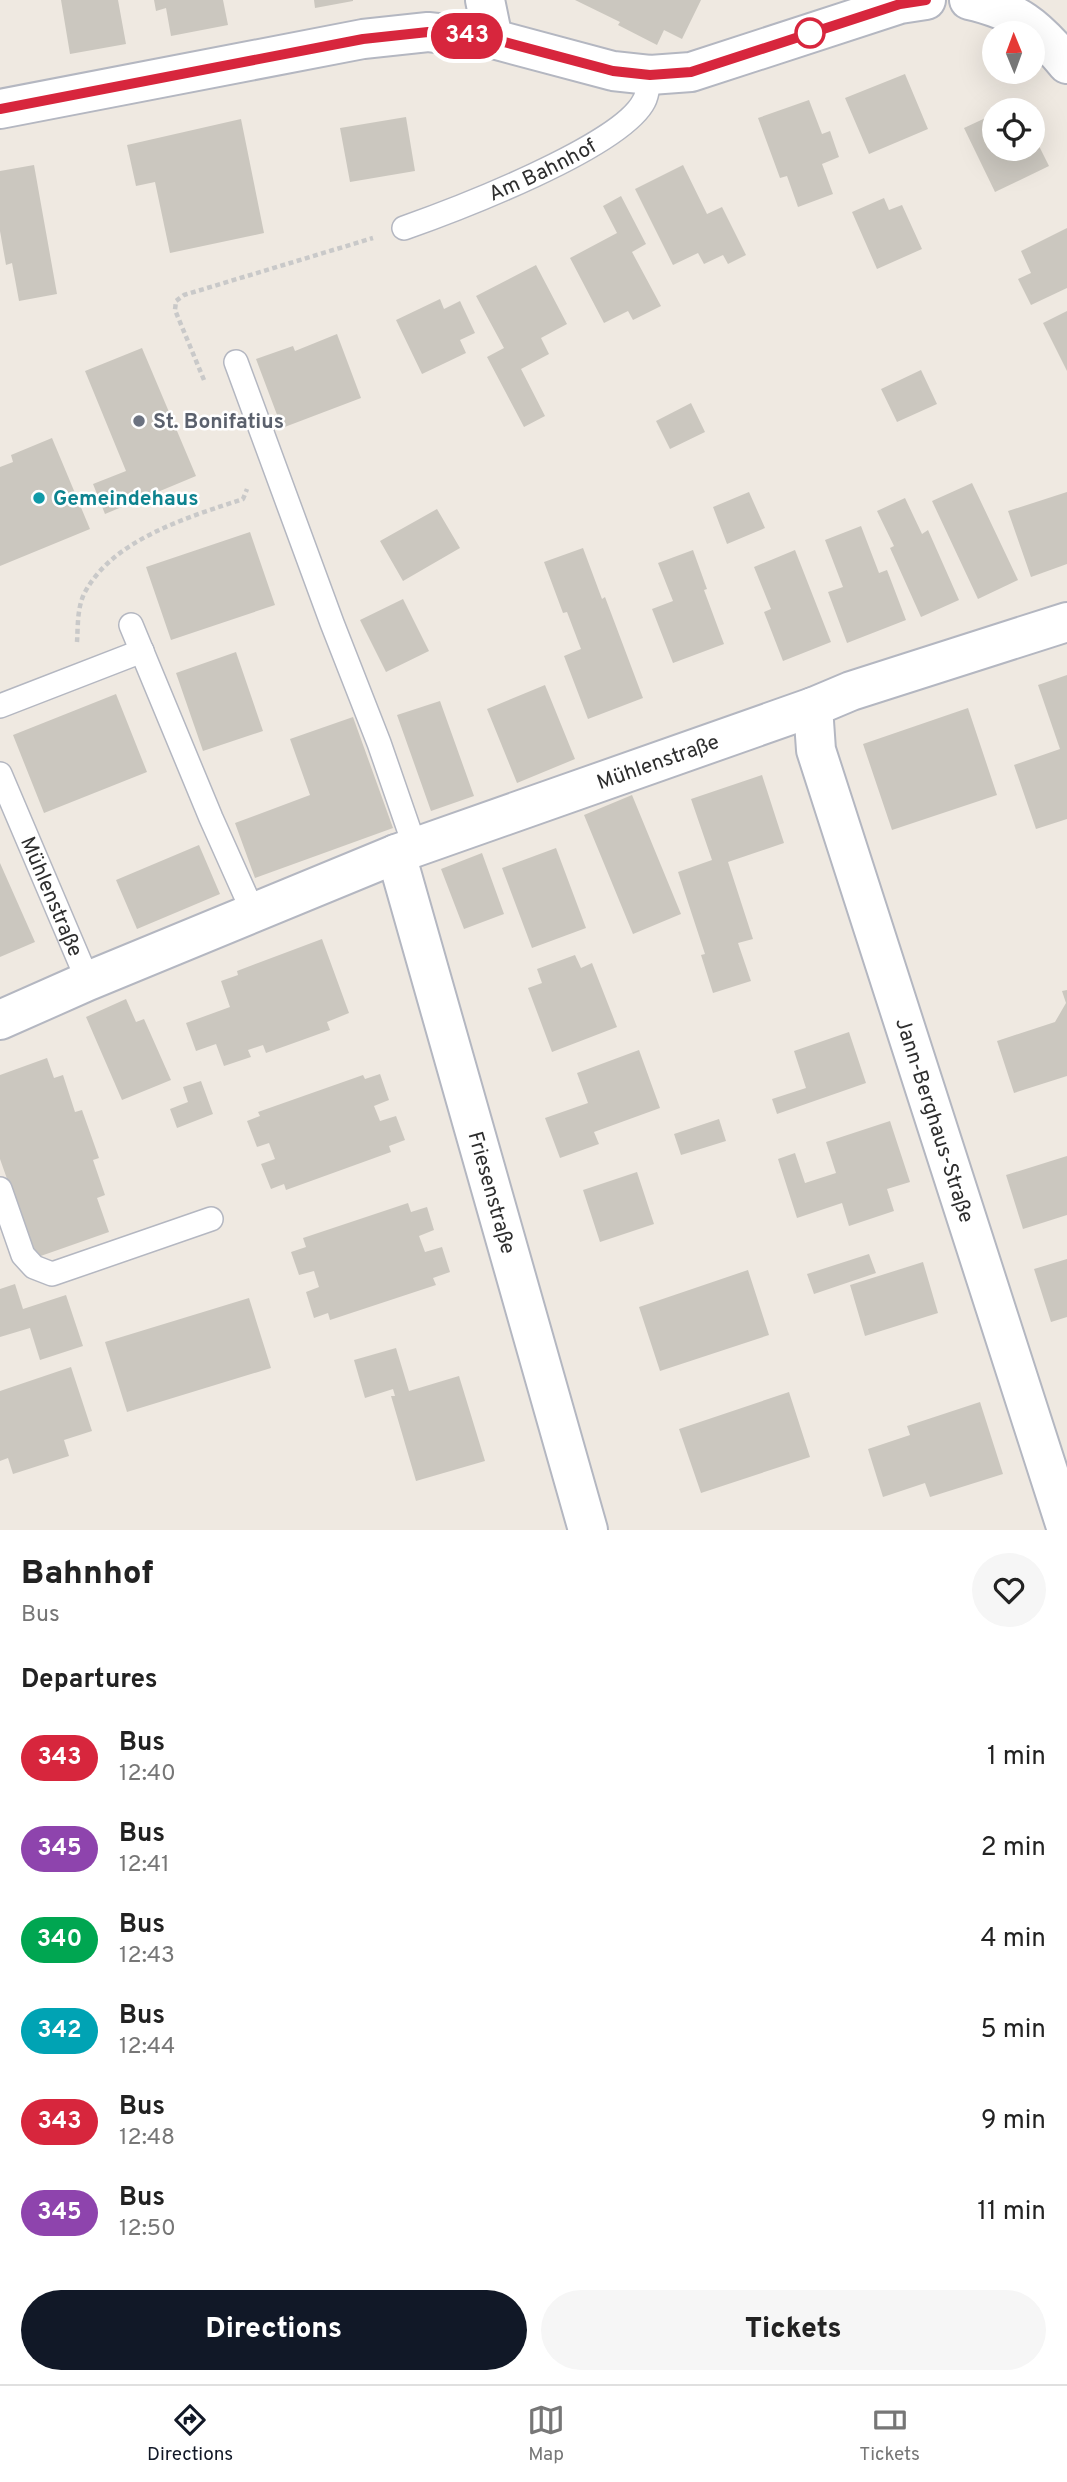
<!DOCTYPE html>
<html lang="en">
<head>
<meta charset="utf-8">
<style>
	body { margin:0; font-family:Overpass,sans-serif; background:#f6f6f6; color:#222; height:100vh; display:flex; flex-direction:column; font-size:26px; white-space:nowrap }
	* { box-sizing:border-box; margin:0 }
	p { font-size:23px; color:#767676 }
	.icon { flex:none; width:38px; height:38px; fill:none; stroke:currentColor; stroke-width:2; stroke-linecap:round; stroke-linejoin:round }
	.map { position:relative; height:1530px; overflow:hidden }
	.details { display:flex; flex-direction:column; background:#fff; flex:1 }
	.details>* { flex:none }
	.badge { padding:0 14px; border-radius:23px; font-size:24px; line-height:46px }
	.needle { width:46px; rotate:359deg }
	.tools { position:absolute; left:982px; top:21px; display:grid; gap:14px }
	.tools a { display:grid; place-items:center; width:63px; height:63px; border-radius:50%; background:#fff; box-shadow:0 7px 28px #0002; font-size:35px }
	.map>.badge { position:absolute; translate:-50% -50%; box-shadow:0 0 0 4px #fff }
	h2 { padding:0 21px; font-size:26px; line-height:63px }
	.round { display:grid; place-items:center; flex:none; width:74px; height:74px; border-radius:37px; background:#f6f6f6 }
	.headline { display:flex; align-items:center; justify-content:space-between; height:119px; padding:0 21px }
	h1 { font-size:33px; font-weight:800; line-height:52px }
	.cta { display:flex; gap:14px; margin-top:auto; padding:14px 21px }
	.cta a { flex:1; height:80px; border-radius:42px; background:#111827; color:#fff; font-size:28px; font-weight:800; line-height:80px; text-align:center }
	.cta a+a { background:#f6f6f6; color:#222 }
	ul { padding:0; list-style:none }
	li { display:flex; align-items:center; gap:21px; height:91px; padding:0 21px }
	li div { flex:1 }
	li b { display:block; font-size:26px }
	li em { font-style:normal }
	li .badge { min-width:77px; font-weight:700; text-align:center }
	.tab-bar { display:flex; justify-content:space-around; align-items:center; height:98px; border-top:2px solid #e0e0e0; background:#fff; font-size:19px; color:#767676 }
	.tab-bar a { display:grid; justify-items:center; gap:4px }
	.tab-bar .selected { color:#111827 }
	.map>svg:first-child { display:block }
	.building { fill:#cbc7bf }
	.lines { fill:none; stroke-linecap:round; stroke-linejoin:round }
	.lane-casing { stroke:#b4b7c1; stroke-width:26 }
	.street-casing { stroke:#b4b7c1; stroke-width:42 }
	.secondary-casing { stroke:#b4b7c1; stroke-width:42 }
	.path { stroke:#c9c9c9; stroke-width:4.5; stroke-dasharray:5 3.5; stroke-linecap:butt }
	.lane { stroke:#fff; stroke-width:23 }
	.street { stroke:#fff; stroke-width:38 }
	.secondary { stroke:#fff; stroke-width:38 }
	.line-casing { stroke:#fff; stroke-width:16 }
	.line { stroke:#d7263d; stroke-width:10 }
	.stop-dot { fill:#fff; stroke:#d7263d; stroke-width:3.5 }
	.worship-dot { fill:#6b7280; stroke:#fff; stroke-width:2.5 }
	.culture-dot { fill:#0f9aa8; stroke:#fff; stroke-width:2.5 }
	.labels { text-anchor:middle; stroke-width:5; stroke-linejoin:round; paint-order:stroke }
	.street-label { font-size:21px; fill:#2e2e2e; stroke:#fff }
	.worship-label { font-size:21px; font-weight:bold; fill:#5b616d; stroke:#fff; text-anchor:start }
	.culture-label { font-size:21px; font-weight:bold; fill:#0d838f; stroke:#fff; text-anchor:start }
</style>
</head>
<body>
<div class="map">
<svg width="1067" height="1530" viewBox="0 0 1067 1530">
	<rect width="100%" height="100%" fill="#efe9e1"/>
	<!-- building -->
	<path class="building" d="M61 0H118L126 44 70 54Z
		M154 0H223L228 25 171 36 166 8 156 11Z
		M314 0H353V1L315 8Z
		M575 0H701L682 39 664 30 657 45 618 25 620 22Z
		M905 74 928 129 869 154 845 98Z
		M809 100 822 134 830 131 839 157 822 164 833 194 798 207 787 176 780 178 758 118Z
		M1019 102 1022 110H1002Z
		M994 114V149H1032V132L1049 166 995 192 964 128Z
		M406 117 415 171 350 182 340 128Z
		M241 119 264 233 170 253 155 182 136 186 127 145Z
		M34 165 57 294 19 301 12 263 6 265 0 231V171Z
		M683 165 707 214 722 207 746 255 728 264 723 255 704 264 698 253 673 265 635 189Z
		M621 196 646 244 632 252 661 306 633 320 628 311 604 323 570 258 617 233 603 206Z
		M884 198 889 210 902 205 922 249 877 269 852 212Z
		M1067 228V288L1031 305 1018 279 1031 273 1021 251Z
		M536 265 567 324 541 338 549 354 521 369 545 416 524 427 487 357 504 348 476 296Z
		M440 299 444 309 460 301 475 333 460 340 466 353 422 374 396 320Z
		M1067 311V371L1043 323Z
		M337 334 361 398 282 428 256 359 293 346 295 351Z
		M142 348 196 476 105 514 93 484 126 471 85 371Z
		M921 370 937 404 897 422 881 389Z
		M691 403 705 432 670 449 656 421Z
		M52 438 90 529 0 566V467L13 462 11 455Z
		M972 483 1018 580 978 599 932 501Z
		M749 492 765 528 727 544 713 507Z
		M1067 492V564L1031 577 1008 511Z
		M905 498 922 534 928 530 959 600 921 617 890 548 894 546 877 511Z
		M437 509 460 548 403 581 380 541Z
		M861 526 879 573 887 570 906 620 847 643 828 592 843 587 825 540Z
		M250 532 275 605 171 640 146 567Z
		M583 548 602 599 605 597 643 698 588 719 564 656 581 649 567 612 563 613 544 562Z
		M693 550 707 589 704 590 724 644 673 663 652 609 673 601 658 563Z
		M795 550 831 642 783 661 764 612 771 609 754 567Z
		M403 599 429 651 386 672 360 620Z
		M236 652 263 731 203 751 176 673Z
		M1067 675V819L1036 829 1014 765 1060 749 1038 685Z
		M545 685 575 759 517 783 487 709Z
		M116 694 147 772 44 813 13 735Z
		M440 701 474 796 431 811 397 715Z
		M968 708 997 795 892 830 863 744Z
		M353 717 393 828 255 878 235 823 310 795 290 739Z
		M762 775 784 843 728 862 753 939 738 943 751 981 713 993 701 955 705 954 678 872 712 860 691 799Z
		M632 795 681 914 633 934 584 815Z
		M199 845 220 894 137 929 116 880Z
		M556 848 586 928 532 948 502 868Z
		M482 853 504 914 464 929 441 869Z
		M0 863 35 942 0 957Z
		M322 939 349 1013 327 1022 330 1030 266 1053 263 1045 248 1050 251 1057 224 1066 216 1044 196 1051 186 1023 230 1007 221 981 238 975 237 971Z
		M575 955 581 968 592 963 617 1027 552 1052 528 988 542 983 537 969Z
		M1067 990V1076L1014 1093 997 1041 1055 1022 1066 1003 1062 991Z
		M126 999 136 1022 144 1019 171 1080 122 1100 86 1017Z
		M849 1032 866 1083 777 1114 772 1099 806 1088 794 1051Z
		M639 1050 660 1108 594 1132 599 1144 560 1158 545 1118 588 1103 577 1073Z
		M47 1058 54 1078 63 1075 75 1112 82 1110 99 1158 93 1160 105 1195 97 1198 109 1232 35 1258 0 1159V1075Z
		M380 1074 389 1100 374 1106 380 1121 396 1116 405 1140 389 1146 391 1152 286 1190 284 1184 271 1189 261 1164 275 1159 269 1143 257 1147 247 1121 260 1116 258 1112 363 1075 365 1079Z
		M201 1081 213 1114 177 1128 170 1109 188 1102 183 1087Z
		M719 1119 726 1141 681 1155 674 1134Z
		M890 1121 910 1182 887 1189 894 1211 849 1226 842 1203 797 1218 778 1159 795 1153 805 1183 836 1173 826 1142Z
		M1067 1156V1215L1023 1229 1006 1175Z
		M637 1172 654 1224 600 1242 583 1190Z
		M408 1203 411 1212 427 1207 434 1230 419 1236 425 1252 442 1247 450 1272 433 1278 436 1285 330 1320 328 1313 314 1318 306 1292 319 1287 314 1271 299 1275 291 1252 306 1247 303 1238Z
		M869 1254 876 1273 814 1294 807 1274Z
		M1067 1259V1317L1051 1322 1034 1269Z
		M923 1262 938 1313 865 1336 850 1285Z
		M748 1270 769 1335 660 1371 639 1307Z
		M15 1284 23 1309 66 1295 83 1346 40 1360 30 1328 0 1337V1289Z
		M249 1298 271 1368 127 1412 105 1342Z
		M396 1348 409 1391 459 1376 485 1461 416 1481 391 1396H395L393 1389 365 1398 354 1360Z
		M71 1367 92 1431 64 1440 69 1456 13 1474 8 1458 0 1461V1391Z
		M789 1392 810 1457 701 1493 679 1429Z
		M980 1402 1003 1474 930 1497 925 1483 883 1497 868 1449 910 1435 907 1426Z"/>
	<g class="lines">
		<defs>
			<g id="lane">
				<path id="s1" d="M404 228C455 210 621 147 644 101 648 94 648 83 650 75"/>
				<path d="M236 362 332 623 379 743 415 847"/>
				<path d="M131 625 211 818 253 912"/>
				<path d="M0 706 142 651"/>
				<path id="s2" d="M0 774 88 981"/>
				<path d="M0 1189 23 1255 34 1267 52 1274 211 1219"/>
			</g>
			<g id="street">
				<path d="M485 0 493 39"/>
				<path id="s3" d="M396 854 588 1530"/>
				<path id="s4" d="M0 1020 88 981 396 854 813 707"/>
			</g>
			<g id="secondary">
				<path d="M969 0C1017 11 1036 26 1067 64"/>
				<path d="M0 109 363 39 428 32 493 39 613 71 650 75 691 72 900 4 926 0"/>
				<path id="s5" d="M1067 622 851 691 813 707 816 750 1067 1530"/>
			</g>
		</defs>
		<!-- lane casing -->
		<use href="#lane" class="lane-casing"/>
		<!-- street casing -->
		<use href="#street" class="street-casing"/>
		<!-- secondary casing -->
		<use href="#secondary" class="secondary-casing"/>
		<!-- path -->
		<path class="path" d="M204 380 175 310 176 301 184 295 373 238
			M77 642C78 627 77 609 84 594 112 539 189 517 243 499L247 489"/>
		<!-- lane -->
		<use href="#lane" class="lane"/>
		<!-- street -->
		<use href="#street" class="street"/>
		<!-- secondary -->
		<use href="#secondary" class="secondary"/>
	</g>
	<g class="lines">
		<defs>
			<path id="line" d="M0 109 363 39 428 32 493 39 613 71 650 75 691 72 900 4 926 0"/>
		</defs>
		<!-- line casing -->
		<use href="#line" class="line-casing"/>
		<!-- line -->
		<use href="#line" class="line"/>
	</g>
	<!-- markers -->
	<circle class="stop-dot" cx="810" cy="33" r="14"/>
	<circle class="worship-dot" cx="139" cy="421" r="7"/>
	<circle class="culture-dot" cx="39" cy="498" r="7"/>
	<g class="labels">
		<!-- street labels -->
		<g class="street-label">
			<text dy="7" stroke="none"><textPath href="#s1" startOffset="150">Am Bahnhof</textPath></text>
			<text dy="7" stroke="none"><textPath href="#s4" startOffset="707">Mühlenstraße</textPath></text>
			<text dy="7" stroke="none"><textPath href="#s2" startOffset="133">Mühlenstraße</textPath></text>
			<text dy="7" stroke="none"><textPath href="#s5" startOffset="700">Jann-Berghaus-Straße</textPath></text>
			<text dy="7" stroke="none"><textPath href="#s3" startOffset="352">Friesenstraße</textPath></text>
		</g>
		<!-- worship labels -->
		<g class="worship-label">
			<text x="153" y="428">St. Bonifatius</text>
		</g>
		<!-- culture labels -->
		<g class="culture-label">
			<text x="53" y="505">Gemeindehaus</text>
		</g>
	</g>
</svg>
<div class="tools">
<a><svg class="needle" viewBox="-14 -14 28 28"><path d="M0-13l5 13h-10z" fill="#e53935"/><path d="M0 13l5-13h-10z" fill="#767676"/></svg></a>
<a><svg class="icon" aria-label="locate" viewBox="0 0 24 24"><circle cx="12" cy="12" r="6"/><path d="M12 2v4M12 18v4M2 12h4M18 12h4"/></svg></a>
</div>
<b class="badge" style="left:467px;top:36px;background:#d7263d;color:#fff">343</b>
</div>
<section class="details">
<div class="headline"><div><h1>Bahnhof</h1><p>Bus</p></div><a class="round"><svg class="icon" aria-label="heart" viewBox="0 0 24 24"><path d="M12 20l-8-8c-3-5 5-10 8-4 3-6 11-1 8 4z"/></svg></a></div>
<h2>Departures</h2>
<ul>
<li><span class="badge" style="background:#d7263d;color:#fff">343</span><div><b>Bus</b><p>12:40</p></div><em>1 min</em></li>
<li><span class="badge" style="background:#8e44ad;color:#fff">345</span><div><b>Bus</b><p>12:41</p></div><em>2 min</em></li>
<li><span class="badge" style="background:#00a651;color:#fff">340</span><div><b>Bus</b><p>12:43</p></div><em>4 min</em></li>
<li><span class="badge" style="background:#00a3b4;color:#fff">342</span><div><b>Bus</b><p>12:44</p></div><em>5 min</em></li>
<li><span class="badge" style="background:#d7263d;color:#fff">343</span><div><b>Bus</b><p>12:48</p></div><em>9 min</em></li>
<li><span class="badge" style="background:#8e44ad;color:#fff">345</span><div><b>Bus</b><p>12:50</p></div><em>11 min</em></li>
</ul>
<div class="cta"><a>Directions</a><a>Tickets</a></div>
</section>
<nav class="tab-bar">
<a class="selected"><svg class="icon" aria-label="directions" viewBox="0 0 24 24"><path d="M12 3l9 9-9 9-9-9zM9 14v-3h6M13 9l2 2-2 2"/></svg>Directions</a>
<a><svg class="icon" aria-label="map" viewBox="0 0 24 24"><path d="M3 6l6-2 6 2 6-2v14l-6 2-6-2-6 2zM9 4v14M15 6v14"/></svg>Map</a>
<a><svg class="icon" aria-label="tickets" viewBox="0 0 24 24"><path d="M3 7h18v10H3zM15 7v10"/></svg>Tickets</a>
</nav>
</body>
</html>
